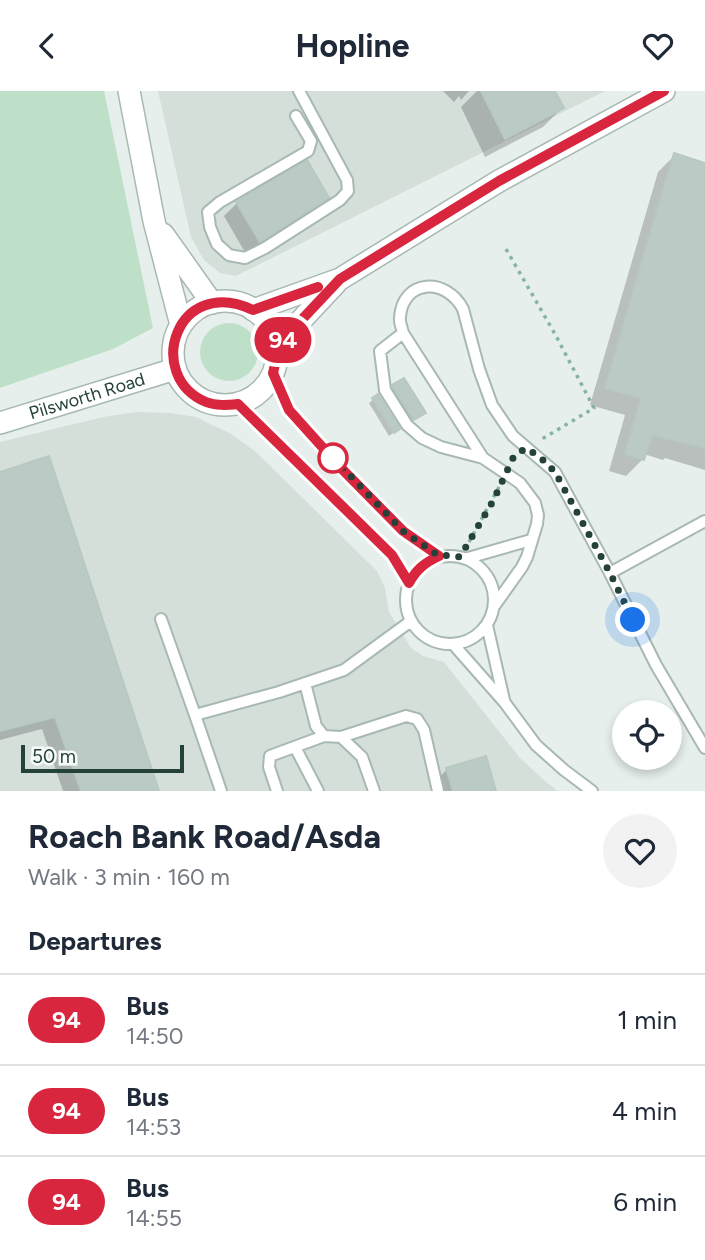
<!DOCTYPE html>
<html lang="en">
<head>
<meta charset="utf-8">
<style>
	body { margin:0; font-family:Figtree,sans-serif; background:#f2f2f3; color:#1f2937; height:100vh; display:flex; flex-direction:column; font-size:26px; white-space:nowrap }
	* { box-sizing:border-box; margin:0 }
	p { font-size:23px; color:#747a83 }
	.icon { flex:none; width:38px; height:38px; fill:none; stroke:currentColor; stroke-width:2; stroke-linecap:round; stroke-linejoin:round }
	.map { position:relative; height:700px; overflow:hidden }
	.details { display:flex; flex-direction:column; background:#fff; flex:1 }
	.details>* { flex:none }
	.badge { padding:0 14px; border-radius:23px; font-size:24px; line-height:46px }
	.controls { position:absolute; left:612px; top:609px; display:grid; gap:14px }
	.controls a { display:grid; place-items:center; width:70px; height:70px; border-radius:50%; background:#fff; box-shadow:0 4px 10px #0003; font-size:35px }
	.scale { position:absolute; left:21px; bottom:18px; width:163px; box-sizing:border-box; padding-left:7px; border:4px solid #24423a; border-top:0; font-size:19px; line-height:24px; white-space:nowrap; color:#24423a; -webkit-text-stroke:5px #f7fbf9; paint-order:stroke }
	.you { position:absolute; width:35px; height:35px; margin:-18px; border:5px solid #fff; border-radius:50%; background:#1a73e8; box-shadow:0 0 0 10px #1a73e833 }
	.map>.badge { position:absolute; translate:-50% -50%; box-shadow:0 0 0 4px #fff }
	h2 { padding:0 28px; font-size:26px; line-height:63px }
	.round { display:grid; place-items:center; flex:none; width:74px; height:74px; border-radius:37px; background:#f2f2f3 }
	.overview { display:flex; align-items:center; justify-content:space-between; height:119px; padding:0 28px }
	h1 { font-size:33px; font-weight:700; line-height:52px }
	ul { padding:0; list-style:none }
	li { display:flex; align-items:center; gap:21px; height:91px; padding:0 28px; border-top:2px solid #e0e1e3 }
	li div { flex:1 }
	li b { display:block; font-size:26px }
	li em { font-style:normal }
	li .badge { min-width:77px; font-weight:700; text-align:center }
	header { display:flex; justify-content:space-between; align-items:center; height:91px; padding:0 28px; background:#fff; font-size:32px; font-weight:700 }
	.map>svg:first-child { display:block }
	.built { fill:#d4dfda }
	.green { fill:#bfe0c8 }
	.shadow { fill:#0003 }
	.building { fill:#bbcac4; stroke:#b8c9c2; stroke-width:2 }
	.lines { fill:none; stroke-linecap:round; stroke-linejoin:round }
	.service-casing { stroke:#a8b8b2; stroke-width:14 }
	.minor-casing { stroke:#a8b8b2; stroke-width:24 }
	.tertiary-casing { stroke:#a8b8b2; stroke-width:24 }
	.path { stroke:#86b3a5; stroke-width:3.5; stroke-dasharray:3.5 5; stroke-linecap:butt }
	.service { stroke:#fff; stroke-width:10 }
	.minor { stroke:#fff; stroke-width:21 }
	.tertiary { stroke:#fff; stroke-width:21 }
	.line-casing { stroke:#fff; stroke-width:16 }
	.line { stroke:#d7263d; stroke-width:10 }
	.walk { stroke:#24423a; stroke-width:7; stroke-dasharray:0 12.6 }
	.stop-dot { fill:#fff; stroke:#d7263d; stroke-width:3.5 }
	.labels { text-anchor:middle; stroke-width:6; stroke-linejoin:round; paint-order:stroke }
	.street-label { font-size:18px; fill:#24423a; stroke:#f7fbf9 }
</style>
</head>
<body>
<header><svg class="icon" aria-label="back" viewBox="0 0 24 24"><path d="M15 5l-7 7 7 7"/></svg>Hopline<svg class="icon" aria-label="heart" viewBox="0 0 24 24"><path d="M12 20l-8-8c-3-5 5-10 8-4 3-6 11-1 8 4z"/></svg></header>
<div class="map">
<svg width="705" height="700" viewBox="0 0 705 700">
	<rect width="100%" height="100%" fill="#e6efeb"/>
	<!-- built -->
	<path class="built" d="M158 0H605L236 185 220 182 204 169 191 146Z
		M137 321 170 322 196 326 231 343 256 361 377 480 385 497 389 521 411 557 423 565 444 571 520 667 545 690 558 700H0V351L103 326Z"/>
	<!-- green -->
	<path class="green" d="M0 0H104L153 237 113 258 0 297Z
		M200 261a29 29 0 1 1 58 0a29 29 0 1 1-58 0Z"/>
	<!-- shadow -->
	<path class="shadow" d="M443 0H469L461 9 459 5 454 11Z
		M477 0H553L562 17 543 36 485 66 461 16Z
		M675 64 705 73V379L665 367 663 369 644 363 643 368 626 385 609 380 625 324 590 314 658 81Z
		M327 106 314 119 246 163 224 125 237 112Z
		M393 296 420 325 409 332 389 300Z
		M378 305 394 341 389 345 369 312Z
		M0 383 157 700H63L42 638 0 649Z
		M447 678 495 700H437L434 692Z"/>
	<!-- building -->
	<path class="building" d="M481 0H555L564 17 505 48Z
		M674 62 705 72V357L652 344 644 369 625 363 641 307 605 297Z
		M307 69 329 107 260 151 236 111Z
		M404 287 426 322 414 329 393 296 392 294Z
		M378 303 400 338 394 342 372 307Z
		M49 365 159 700H81L55 626 0 640V381Z
		M486 665 496 700H453L446 677Z"/>
	<g class="lines">
		<defs>
			<path id="service" d="M296 25 311 50 308 60 220 111 208 121 210 136 217 153 229 164 245 167 265 157 340 109 348 100 347 89 299 0
				M403 242 380 260 385 299 407 334 422 347 441 356 483 367
				M273 282 289 319 342 378 403 440 438 465
				M238 313 392 464 409 492
				M406 509a44 44 0 1 1 88 0a44 44 0 1 1-88 0Z
				M468 467 531 449
				M610 482 705 430
				M495 514 522 476 527 466 537 433 538 424 535 412 520 392 483 367 403 242C402 237 399 231 400 226 403 188 446 186 463 218L479 278 492 314 513 345 555 381 610 482 656 574 705 657
				M161 528 195 624 279 601 344 579 411 530
				M487 534 504 609
				M453 553 505 612 536 654 564 679 592 700
				M305 592 316 635 324 645 341 646 406 625 417 628 424 639 438 700
				M195 624 221 700
				M341 646 362 666 374 700
				M295 656 318 700
				M277 700 269 676 270 665 324 645"/>
			<path id="minor" d="M129 0 154 130 181 234
				M163 143 212 212"/>
			<g id="tertiary">
				<circle cx="225" cy="262" r="52"/>
				<path d="M253 219 340 188 499 90 664 0"/>
				<path d="M276 256 336 192"/>
				<path id="s1" d="M0 332 175 278"/>
			</g>
		</defs>
		<!-- service casing -->
		<use href="#service" class="service-casing"/>
		<!-- minor casing -->
		<use href="#minor" class="minor-casing"/>
		<!-- tertiary casing -->
		<use href="#tertiary" class="tertiary-casing"/>
		<!-- path -->
		<path class="path" d="M506 158 555 243 594 317 542 348
			M469 451 499 396"/>
		<!-- service -->
		<use href="#service" class="service"/>
		<!-- minor -->
		<use href="#minor" class="minor"/>
		<!-- tertiary -->
		<use href="#tertiary" class="tertiary"/>
	</g>
	<g class="lines">
		<defs>
			<path id="line" d="M318 196 253 219C176 183 144 285 206 311 216 315 227 314 238 313L392 464 409 492C416 479 424 472 439 465L403 440 342 378 289 319 273 282 276 269V256L340 188 499 90 664 0"/>
		</defs>
		<!-- line casing -->
		<use href="#line" class="line-casing"/>
		<!-- line -->
		<use href="#line" class="line"/>
		<!-- walk -->
		<path class="walk" d="M333 367 325 358 403 440 439 465 453 464 460 466 493 410 514 365 526 357 540 366 555 381 610 482 633 529"/>
	</g>
	<!-- markers -->
	<circle class="stop-dot" cx="333" cy="367" r="14"/>
	<g class="labels">
		<!-- street labels -->
		<g class="street-label">
			<text dy="6" stroke="none"><textPath href="#s1" startOffset="91">Pilsworth Road</textPath></text>
		</g>
	</g>
</svg>
<div class="controls">
<a><svg class="icon" aria-label="locate" viewBox="0 0 24 24"><circle cx="12" cy="12" r="6"/><path d="M12 2v4M12 18v4M2 12h4M18 12h4"/></svg></a>
</div>
<div class="scale">50 m</div>
<div class="you" style="left:633px;top:529px"></div>
<b class="badge" style="left:283px;top:249px;background:#d7263d;color:#fff">94</b>
</div>
<section class="details">
<div class="overview"><div><h1>Roach Bank Road/Asda</h1><p>Walk · 3 min · 160 m</p></div><a class="round"><svg class="icon" aria-label="heart" viewBox="0 0 24 24"><path d="M12 20l-8-8c-3-5 5-10 8-4 3-6 11-1 8 4z"/></svg></a></div>
<h2>Departures</h2>
<ul>
<li><span class="badge" style="background:#d7263d;color:#fff">94</span><div><b>Bus</b><p>14:50</p></div><em>1 min</em></li>
<li><span class="badge" style="background:#d7263d;color:#fff">94</span><div><b>Bus</b><p>14:53</p></div><em>4 min</em></li>
<li><span class="badge" style="background:#d7263d;color:#fff">94</span><div><b>Bus</b><p>14:55</p></div><em>6 min</em></li>
</ul>
</section>
</body>
</html>
